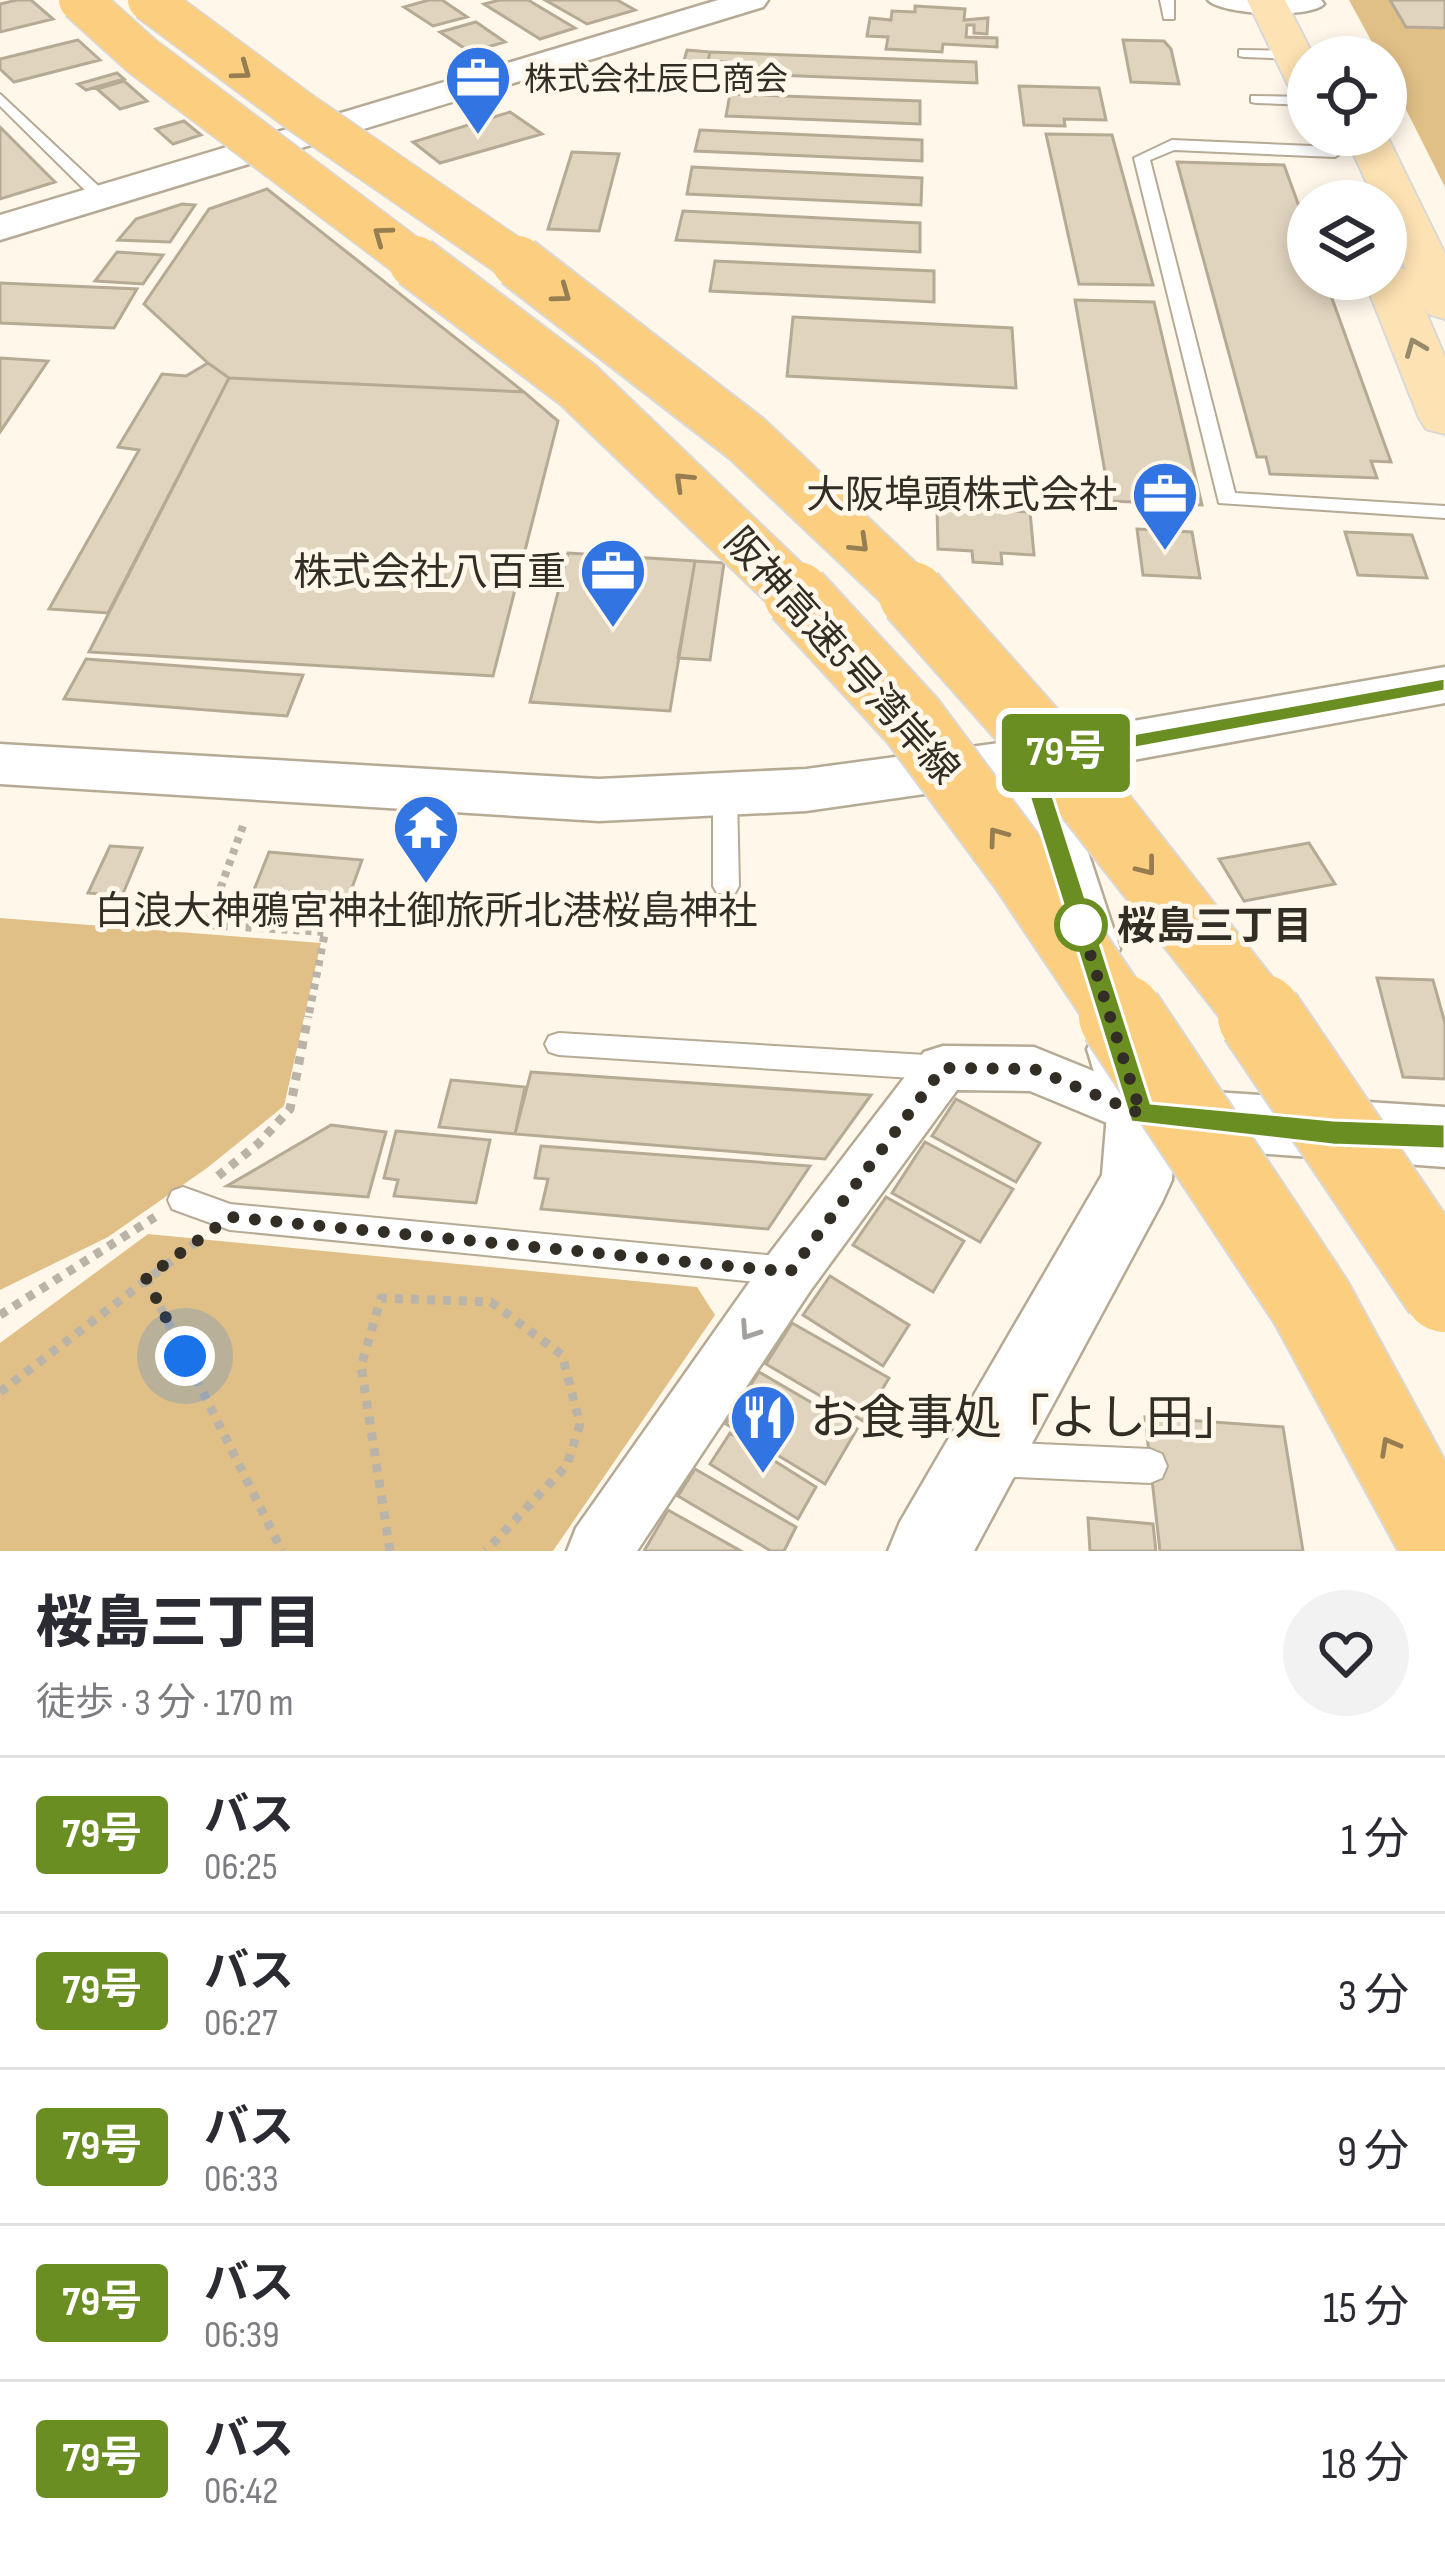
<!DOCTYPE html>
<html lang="ja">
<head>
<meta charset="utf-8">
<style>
	body { margin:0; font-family:"Sofia Sans Condensed","Noto Sans JP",sans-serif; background:#f2f2f3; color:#2b2b33; height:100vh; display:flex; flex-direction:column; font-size:45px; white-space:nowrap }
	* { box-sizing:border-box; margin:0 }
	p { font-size:39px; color:#7c7c81 }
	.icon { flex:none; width:66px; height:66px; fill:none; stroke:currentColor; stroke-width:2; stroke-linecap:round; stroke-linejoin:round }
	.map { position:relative; height:1551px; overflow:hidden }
	.details { display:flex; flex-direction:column; background:#fff; flex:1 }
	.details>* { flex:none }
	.badge { padding:0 24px; border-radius:9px; font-size:42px; line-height:78px }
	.tools { position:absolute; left:1287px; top:36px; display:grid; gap:24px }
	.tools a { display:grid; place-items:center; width:120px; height:120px; border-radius:50%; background:#fff; box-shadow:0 6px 18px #0003; font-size:60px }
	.you { position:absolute; width:60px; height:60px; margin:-30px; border:9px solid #fff; border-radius:50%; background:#1a73e8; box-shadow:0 0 0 18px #1a73e833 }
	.map>.badge { position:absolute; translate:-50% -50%; box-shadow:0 0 0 6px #fff }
	.round { display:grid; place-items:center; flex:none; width:126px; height:126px; border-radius:63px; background:#f2f2f3 }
	.headline { display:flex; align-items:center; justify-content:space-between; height:204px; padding:0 36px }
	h1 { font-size:57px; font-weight:800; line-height:90px }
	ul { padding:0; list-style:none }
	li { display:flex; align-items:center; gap:36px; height:156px; padding:0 36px; border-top:3px solid #e1e1e2 }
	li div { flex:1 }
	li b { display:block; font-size:45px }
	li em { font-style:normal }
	li .badge { min-width:132px; font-weight:700; text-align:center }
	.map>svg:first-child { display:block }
	.green { fill:#e1c087 }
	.building { fill:#e1d4bf; stroke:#b6aa95; stroke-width:3 }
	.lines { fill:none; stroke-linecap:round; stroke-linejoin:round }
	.service-casing { stroke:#b6aa95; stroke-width:4 }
	.minor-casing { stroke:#b6aa95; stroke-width:5 }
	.tertiary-casing { stroke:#b6aa95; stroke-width:5 }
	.primary-casing { stroke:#dad9d8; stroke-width:4 }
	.path-far1 { stroke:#bab3a8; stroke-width:8; stroke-dasharray:6 6; stroke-linecap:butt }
	.path { stroke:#bab3a8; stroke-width:9; stroke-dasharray:8 8; stroke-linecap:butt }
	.service { fill:#fff; fill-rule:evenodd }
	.minor { fill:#fff; fill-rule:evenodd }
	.tertiary { fill:#fff; fill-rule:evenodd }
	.primary { fill:#fde2b3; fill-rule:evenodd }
	.motorway-bridge-far3-casing { stroke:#dad9d8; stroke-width:45; stroke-linecap:butt }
	.motorway-bridge-far2-casing { stroke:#dad9d8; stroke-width:56; stroke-linecap:butt }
	.motorway-bridge-far1-casing { stroke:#dad9d8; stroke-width:70; stroke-linecap:butt }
	.motorway-bridge-casing { stroke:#dad9d8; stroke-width:88; stroke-linecap:butt }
	.motorway-bridge-far3 { stroke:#fbce80; stroke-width:42 }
	.motorway-bridge-far2 { stroke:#fbce80; stroke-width:52 }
	.motorway-bridge-far1 { stroke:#fbce80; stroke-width:66 }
	.motorway-bridge { stroke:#fbce80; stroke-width:84 }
	.oneway { stroke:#967e52 }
	.oneway2 { stroke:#98886c }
	.oneway3 { stroke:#a3a09d }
	.line { fill:#6b8e23; stroke:#fff; stroke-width:3 }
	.walk { stroke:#322d25; stroke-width:12; stroke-dasharray:0 21.6 }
	.stop-dot { fill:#fff; stroke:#6b8e23; stroke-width:6 }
	.labels { text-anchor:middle; stroke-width:10; stroke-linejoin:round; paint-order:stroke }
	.far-poi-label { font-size:33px; fill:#322d25; stroke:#fff7ea; text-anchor:start }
	.poi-label { font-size:39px; fill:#322d25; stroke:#fff7ea; text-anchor:end }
	.street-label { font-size:39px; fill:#322d25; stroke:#fff7ea }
	.stop-label { font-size:39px; font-weight:bold; fill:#322d25; stroke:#fff7ea; text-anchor:start }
	.near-poi-label { font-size:48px; fill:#322d25; stroke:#fff7ea; text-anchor:start }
</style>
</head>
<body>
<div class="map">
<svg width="1445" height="1551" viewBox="0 0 1445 1551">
	<rect width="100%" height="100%" fill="#fff7ea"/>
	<!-- green -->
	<path class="green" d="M1349 0H1445V187L1386 70V57H1380Z
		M0 918 321 943 284 1106 207 1168 108 1237 0 1290Z
		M148 1234 697 1287 715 1315 553 1551H0V1343Z"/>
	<!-- building -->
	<path class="building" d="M17 0H31L53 19 0 32V4Z
		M429 0H442L467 17 433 26 404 7Z
		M500 0H528L575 28 540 39 484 4Z
		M545 0H617L635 10 587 24Z
		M1390 0H1445V28L1406 27Z
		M915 6 965 9 964 20 988 18 987 34 974 33V25H967L966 37 997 38V47L943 44 942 52 886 49 888 37 867 36 870 18 891 20 892 11 915 12Z
		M476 22 505 42 470 52 440 32Z
		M78 40 100 60 14 82 0 69V59Z
		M1123 40 1164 41 1171 49 1179 84 1131 82Z
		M687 50 710 52 708 61 726 62 723 76 680 74Z
		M710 52 976 62 977 83 724 73 726 62 708 61Z
		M117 73 124 79 86 90 78 84Z
		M124 81 147 101 120 109 97 89Z
		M1019 86 1099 88 1106 120 1064 119 1065 126 1024 125Z
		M730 94 920 101V124L726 116Z
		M510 112 542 134 440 163 413 142Z
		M184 121 201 135 173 144 156 129Z
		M0 127 55 182 0 199Z
		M700 130 922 140V161L695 151Z
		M1046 134 1112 135 1153 285 1079 284Z
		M572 152 619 154 599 231 548 229Z
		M1177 162 1284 165 1308 231V279H1325L1391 462 1371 461 1377 478 1270 474 1266 457H1257Z
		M692 167 922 178 921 205 687 194Z
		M267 189 524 392 229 378 208 363 144 304 209 209Z
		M182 204 195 205 170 242 118 240 136 219Z
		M683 211 920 223V252L676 240Z
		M117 252 163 255 143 284 95 281Z
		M715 261 934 271V302L710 291Z
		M0 283 137 289 114 328 0 323Z
		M1075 300 1154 302 1202 505 1110 501Z
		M793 317 1012 328 1016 388 787 376Z
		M0 358 48 361 0 432Z
		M208 363 229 378 108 613 49 609 139 450 118 447 162 374 186 376Z
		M229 378 524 392 558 421 493 676 89 652Z
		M937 507 1030 512 1034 555 1001 553 1002 564 973 562 972 551 938 549Z
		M1137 529 1192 532 1200 578 1143 575Z
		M1345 532 1412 535 1427 578 1358 575Z
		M568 553 695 561 670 711 530 702Z
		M695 561 724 563 710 660 678 658Z
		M86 659 303 675 287 716 64 699Z
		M1309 843 1335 884 1244 901 1219 859Z
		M110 846 142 848 122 896 88 893Z
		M269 852 362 860 348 899 254 890Z
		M1377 978 1433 980 1445 1023V1079L1403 1077Z
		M531 1072 871 1095 825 1159 515 1134Z
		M451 1080 525 1087 515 1134 439 1127Z
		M956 1099 1040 1143 1016 1182 932 1136Z
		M331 1125 386 1132 368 1197 227 1186Z
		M396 1131 490 1140 476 1203 394 1196 398 1180 384 1178Z
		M925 1142 1013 1189 980 1242 892 1193Z
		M541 1146 810 1166 768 1229 541 1209 548 1179 535 1178Z
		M886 1197 964 1241 933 1292 853 1245Z
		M830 1276 909 1325 883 1366 803 1315Z
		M792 1323 889 1378 863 1421 766 1364Z
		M759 1372 857 1429 825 1484 726 1424Z
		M1145 1417 1283 1427 1303 1551H1160Z
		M730 1433 816 1487 798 1519 710 1464Z
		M695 1469 796 1527 784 1551H771L678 1496Z
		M668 1510 741 1551H644Z
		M1088 1518 1153 1524 1156 1551H1090Z"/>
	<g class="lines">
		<defs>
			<path id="service" d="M1160 0H1174V19H1164Z
				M1239 50 1296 51 1303 55 1296 59 1244 57 1239 56Z
				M0 94 107 194V200H95L0 106Z
				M1251 96 1308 97V105L1256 103 1251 102Z
				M1172 140 1335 147 1343 152 1335 157 1174 150 1150 160 1235 493 1445 506V518L1219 503 1134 158Z
				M725 785 737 794 739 886 735 893H717L713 886V794Z
				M559 1033 943 1056 953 1060 957 1068 953 1076 943 1080 559 1055 549 1052 545 1044 549 1036Z
				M183 1187 230 1204 788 1257 799 1261 803 1271 799 1281 788 1285 230 1230 172 1209 168 1200 172 1191Z
				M991 1442 1150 1449 1162 1454 1167 1466 1162 1478 1150 1483 991 1476 979 1471 974 1459 979 1447Z"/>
			<path id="minor" d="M943 1046 1034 1047 1160 1098 1168 1114 1160 1130 1141 1137 1030 1091 957 1090 810 1291 637 1551H567L576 1528 770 1253 924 1052Z"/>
			<path id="tertiary" d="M718 0H768L763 7 0 240V215Z
				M1208 0H1321L1324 4C1310 19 1222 15 1208 0Z
				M1445 667V703L1062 773 1120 949 1111 966 1089 974 1067 966 1058 949 1008 782 806 811 599 821 0 784V744L599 779 806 769 1029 739Z
				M1120 1022 1143 1030 1166 1089 1445 1107V1167L1174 1147 1172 1180 1162 1202 974 1551H888L900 1522 1102 1175 1107 1114 1087 1049 1097 1030Z"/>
			<path id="primary" d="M1247 0H1285L1314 57H1308V97L1294 94 1288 85Z
				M1386 134 1445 254V319L1428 314 1424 308 1445 357V434L1426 429 1419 418 1364 279H1386V262L1406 270 1386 226V201H1375L1345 135Z"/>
		</defs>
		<!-- service casing -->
		<use href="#service" class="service-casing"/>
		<!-- minor casing -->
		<use href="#minor" class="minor-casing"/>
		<!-- tertiary casing -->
		<use href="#tertiary" class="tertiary-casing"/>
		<!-- primary casing -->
		<use href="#primary" class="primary-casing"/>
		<!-- path-far1 -->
		<path class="path-far1" d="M243 826 207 925 325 932 308 1019"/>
		<!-- path -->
		<path class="path" d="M218 1176 258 1144 290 1109 308 1016
			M146 1278 282 1551
			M0 1315 155 1217
			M0 1392 195 1243
			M390 1551 361 1366 381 1298 491 1302 562 1355 580 1424 567 1465 486 1551"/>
		<!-- service -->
		<use href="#service" class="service"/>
		<!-- minor -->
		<use href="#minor" class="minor"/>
		<!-- tertiary -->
		<use href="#tertiary" class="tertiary"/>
		<!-- primary -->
		<use href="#primary" class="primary"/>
		<defs>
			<path id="motorway-bridge-far3" d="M80 0 142 56 419 265
				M149 0 300 112 522 265"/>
			<path id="motorway-bridge-far2" d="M415 262 578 385 800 598
				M518 262 747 439 915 598"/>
			<path id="motorway-bridge-far1" d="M797 595 912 720 1024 871 1123 1019
				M912 595 1069 772 1263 1019"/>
			<path id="motorway-bridge" d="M1121 1016 1311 1302 1445 1549
				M1260 1016 1445 1290"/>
		</defs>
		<!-- motorway-bridge-far3 casing -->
		<use href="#motorway-bridge-far3" class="motorway-bridge-far3-casing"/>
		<!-- motorway-bridge-far2 casing -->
		<use href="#motorway-bridge-far2" class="motorway-bridge-far2-casing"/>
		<!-- motorway-bridge-far1 casing -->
		<use href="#motorway-bridge-far1" class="motorway-bridge-far1-casing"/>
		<!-- motorway-bridge casing -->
		<use href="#motorway-bridge" class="motorway-bridge-casing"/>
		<!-- motorway-bridge-far3 -->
		<use href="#motorway-bridge-far3" class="motorway-bridge-far3"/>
		<!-- motorway-bridge-far2 -->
		<use href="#motorway-bridge-far2" class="motorway-bridge-far2"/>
		<!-- motorway-bridge-far1 -->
		<use href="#motorway-bridge-far1" class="motorway-bridge-far1"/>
		<!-- motorway-bridge -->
		<use href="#motorway-bridge" class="motorway-bridge"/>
	</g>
	<!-- one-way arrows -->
	<defs><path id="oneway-chevron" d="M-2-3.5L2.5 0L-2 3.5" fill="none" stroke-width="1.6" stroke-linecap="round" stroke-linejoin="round" transform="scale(3)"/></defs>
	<g class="oneway">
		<use href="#oneway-chevron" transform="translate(242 71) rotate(36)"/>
		<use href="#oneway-chevron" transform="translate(382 235) rotate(-144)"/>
		<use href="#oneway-chevron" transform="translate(562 294) rotate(36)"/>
		<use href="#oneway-chevron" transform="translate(683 481) rotate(-136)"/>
		<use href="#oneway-chevron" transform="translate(860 544) rotate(44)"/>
		<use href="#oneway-chevron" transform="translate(997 836) rotate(-126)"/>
		<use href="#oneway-chevron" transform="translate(1147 867) rotate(52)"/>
		<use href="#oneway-chevron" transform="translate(1389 1446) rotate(-119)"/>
	</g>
	<use class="oneway2" href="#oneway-chevron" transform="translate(1415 347) rotate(-112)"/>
	<use class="oneway3" href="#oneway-chevron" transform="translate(749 1331) rotate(124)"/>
	<!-- line -->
	<path class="line" d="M1445 678V691L1043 765 1151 1103 1333 1120 1445 1124V1149L1333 1145 1131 1122 1018 760 1021 754Z"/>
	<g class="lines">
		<!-- walk -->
		<path class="walk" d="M185 1356 146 1278 230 1217 790 1272 943 1068 1034 1069 1141 1114 1081 925"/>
	</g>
	<!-- icons -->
	<defs>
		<symbol id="office-pin" viewBox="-11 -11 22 30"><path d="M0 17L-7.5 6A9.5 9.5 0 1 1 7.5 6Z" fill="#3274e1" stroke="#fff7ea"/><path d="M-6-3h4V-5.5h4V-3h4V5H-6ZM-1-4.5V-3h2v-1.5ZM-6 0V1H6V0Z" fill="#fff"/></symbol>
		<symbol id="temple-pin" viewBox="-11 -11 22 30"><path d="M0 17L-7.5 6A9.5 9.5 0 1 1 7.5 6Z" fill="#3274e1" stroke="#fff7ea"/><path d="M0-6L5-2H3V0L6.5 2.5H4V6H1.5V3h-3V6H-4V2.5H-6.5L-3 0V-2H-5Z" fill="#fff"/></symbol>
		<symbol id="restaurant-pin" viewBox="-11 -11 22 30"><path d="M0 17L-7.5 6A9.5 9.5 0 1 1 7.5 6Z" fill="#3274e1" stroke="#fff7ea"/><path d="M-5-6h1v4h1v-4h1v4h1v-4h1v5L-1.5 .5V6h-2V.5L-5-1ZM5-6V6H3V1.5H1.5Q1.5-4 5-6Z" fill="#fff"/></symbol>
	</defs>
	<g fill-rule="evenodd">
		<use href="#office-pin" x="440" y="40" width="76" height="104"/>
		<use href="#office-pin" x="1127" y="456" width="76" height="104"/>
		<use href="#office-pin" x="575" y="533" width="76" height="104"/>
		<use href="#temple-pin" x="388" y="789" width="76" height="104"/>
		<use href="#restaurant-pin" x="725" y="1379" width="76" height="104"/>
	</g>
	<!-- markers -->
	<circle class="stop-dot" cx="1081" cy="925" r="24"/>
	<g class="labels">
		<!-- far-poi labels -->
		<g class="far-poi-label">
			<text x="524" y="90">株式会社辰巳商会</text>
		</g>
		<!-- poi labels -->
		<g class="poi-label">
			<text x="1118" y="508">大阪埠頭株式会社</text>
			<text x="566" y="585">株式会社八百重</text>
			<text x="426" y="924" text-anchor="middle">白浪大神鴉宮神社御旅所北港桜島神社</text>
		</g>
		<!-- street labels -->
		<g class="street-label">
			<text transform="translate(843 655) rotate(48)" y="14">阪神高速5号湾岸線</text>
		</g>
		<!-- stop labels -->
		<g class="stop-label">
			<text x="1117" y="939">桜島三丁目</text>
		</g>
		<!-- near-poi labels -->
		<g class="near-poi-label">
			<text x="810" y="1434">お食事処「よし田」</text>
		</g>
	</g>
</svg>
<div class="tools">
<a><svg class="icon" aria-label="locate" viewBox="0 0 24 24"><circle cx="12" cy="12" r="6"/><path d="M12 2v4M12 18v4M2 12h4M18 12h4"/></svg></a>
<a><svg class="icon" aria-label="layers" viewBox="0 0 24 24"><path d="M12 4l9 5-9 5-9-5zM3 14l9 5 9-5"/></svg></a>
</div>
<div class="you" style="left:185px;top:1356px"></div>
<b class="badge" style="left:1066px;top:753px;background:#6b8e23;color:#fff">79号</b>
</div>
<section class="details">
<div class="headline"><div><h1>桜島三丁目</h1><p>徒歩 · 3 分 · 170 m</p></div><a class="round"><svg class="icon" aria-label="heart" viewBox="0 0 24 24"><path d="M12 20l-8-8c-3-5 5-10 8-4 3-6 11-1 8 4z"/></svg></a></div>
<ul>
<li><span class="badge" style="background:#6b8e23;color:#fff">79号</span><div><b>バス</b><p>06:25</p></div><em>1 分</em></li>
<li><span class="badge" style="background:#6b8e23;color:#fff">79号</span><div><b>バス</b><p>06:27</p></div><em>3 分</em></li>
<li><span class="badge" style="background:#6b8e23;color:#fff">79号</span><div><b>バス</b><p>06:33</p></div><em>9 分</em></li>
<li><span class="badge" style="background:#6b8e23;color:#fff">79号</span><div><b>バス</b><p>06:39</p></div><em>15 分</em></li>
<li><span class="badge" style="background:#6b8e23;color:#fff">79号</span><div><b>バス</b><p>06:42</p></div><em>18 分</em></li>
</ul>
</section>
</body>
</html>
